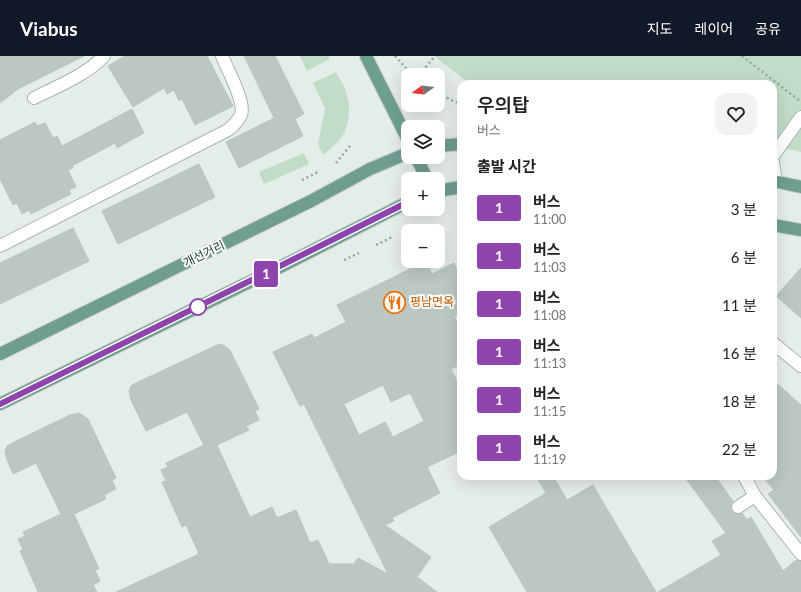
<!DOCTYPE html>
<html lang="ko">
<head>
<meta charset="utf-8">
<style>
	body { margin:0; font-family:Lato,"Noto Sans KR",sans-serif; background:#f2f2f2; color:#202124; height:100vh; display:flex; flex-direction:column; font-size:15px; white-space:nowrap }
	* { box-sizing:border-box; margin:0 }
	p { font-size:13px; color:#757577 }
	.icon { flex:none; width:22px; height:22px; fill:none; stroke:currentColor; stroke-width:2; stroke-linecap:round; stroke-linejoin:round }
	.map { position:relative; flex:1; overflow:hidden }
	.panel { position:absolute; left:457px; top:24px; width:320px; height:400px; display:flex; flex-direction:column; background:#fff; border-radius:12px; box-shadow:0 4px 16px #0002 }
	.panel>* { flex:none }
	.badge { padding:0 8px; border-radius:3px; font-size:14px; line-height:26px }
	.needle { width:26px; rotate:255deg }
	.controls { position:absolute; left:401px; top:12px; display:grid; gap:8px }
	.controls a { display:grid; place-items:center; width:44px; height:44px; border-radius:8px; background:#fff; box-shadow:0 4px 16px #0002; font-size:20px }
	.map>.badge { position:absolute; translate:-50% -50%; box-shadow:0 0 0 2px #fff }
	h2 { padding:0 20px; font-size:15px; line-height:36px }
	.round { display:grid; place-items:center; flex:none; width:42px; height:42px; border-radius:12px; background:#f2f2f2 }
	.summary { display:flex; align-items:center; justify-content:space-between; height:68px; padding:0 20px }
	h1 { font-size:19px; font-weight:600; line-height:30px }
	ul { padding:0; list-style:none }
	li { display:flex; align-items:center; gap:12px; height:48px; padding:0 20px }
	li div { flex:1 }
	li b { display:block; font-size:15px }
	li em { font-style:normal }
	li .badge { min-width:44px; font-weight:700; text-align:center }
	header { display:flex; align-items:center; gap:24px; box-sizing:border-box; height:56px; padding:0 20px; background:#111827; color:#fff }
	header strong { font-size:19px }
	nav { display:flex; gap:22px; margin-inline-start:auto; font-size:14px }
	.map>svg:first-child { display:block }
	.green { fill:#c1dcc7 }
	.building { fill:#bbc8c2; stroke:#b8c6c0; fill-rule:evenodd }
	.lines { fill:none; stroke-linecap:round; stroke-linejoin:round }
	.minor-casing { stroke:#a8b5b0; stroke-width:14 }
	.major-casing { stroke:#c2c9c7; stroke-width:14 }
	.path { stroke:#89ada1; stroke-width:2.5; stroke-dasharray:2 3; stroke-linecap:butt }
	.minor { stroke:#fff; stroke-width:12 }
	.major { stroke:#6f9e91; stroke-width:12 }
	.line-casing { stroke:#fff; stroke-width:9 }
	.line { stroke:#8e44ad; stroke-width:6 }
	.stop-dot { fill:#fff; stroke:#8e44ad; stroke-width:2 }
	.labels { text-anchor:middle; stroke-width:4; stroke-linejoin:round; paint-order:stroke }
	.street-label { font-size:12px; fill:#263d37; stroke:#f6faf8 }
	.food-label { font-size:12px; fill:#c56008; stroke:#f6faf8; text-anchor:start }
</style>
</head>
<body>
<header>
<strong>Viabus</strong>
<nav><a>지도</a><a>레이어</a><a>공유</a></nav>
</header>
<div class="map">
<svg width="801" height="536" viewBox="0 0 801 536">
	<rect width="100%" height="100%" fill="#e5ede9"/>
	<!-- green -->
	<path class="green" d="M300 0H329L330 3 307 15Z
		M434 0H801V96L773 89V28H470Z
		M336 16C339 22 344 29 346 36 351 50 350 70 341 82 336 88 329 94 323 99L318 88 325 52 313 27Z
		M304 97 309 108 264 128 259 116Z"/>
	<!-- building -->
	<path class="building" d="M0 0H84L18 33 0 47Z
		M125 0H207L233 50 195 69 182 43 179 45 174 34 167 38 164 32 133 51 108 10Z
		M244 0H275L304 58 295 63 303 80 239 112 226 86 274 62Z
		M132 53 144 77 117 92 115 87 72 110 73 112 68 114 76 131 69 134 71 138 31 158 29 154 22 158 17 147 13 149 0 123V84L35 66 37 70 45 67 53 82 57 80 62 90Z
		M199 108 215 141 118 188 102 155Z
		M73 172 89 205 0 248V207Z
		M426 205 432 218 454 207 461 221V257L454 260 461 274V308L451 313 461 333V395L427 411 440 437 392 462 394 465 385 469 431 501 417 521 437 536H116L199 498 186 469 182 471 162 426 166 425 161 414 168 411 166 407 204 389 187 356 146 375 131 344 129 335 131 330 136 327 217 289 222 288 230 294 259 353 255 355 259 364 246 370 249 374 217 389 250 461 272 451 277 462 296 454 310 487 318 484 329 508H354L358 502 388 518 304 348 300 350 273 296 312 278 314 282 346 266 337 249ZM383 329 391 346 410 337 424 365 393 381 385 366 359 379 344 348Z
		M801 212V262L776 240Z
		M773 324 801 349V481L768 438 774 434 762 420H773Z
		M79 357 88 363 116 422 112 424 116 433 104 439 106 443 74 458 99 513 95 514 100 525 93 529 97 536H38L20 495 23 494 18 483 25 480 23 476 61 458 36 407 13 418 7 404 5 395 7 390 12 387 70 359Z
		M536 420H553L567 444 593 429 656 536H527L489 471 546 437Z
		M684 420H715L733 445 731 451 732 455 738 458 742 457 747 464 751 461 783 515 796 504 801 505V536H658L721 499 712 485 726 477Z"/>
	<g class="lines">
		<defs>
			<path id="minor" d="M34 42C58 30 86 19 104 0
				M773 100 801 61
				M773 106 776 126
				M0 190 228 74C233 70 238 65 241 59 246 46 227 13 222 0
				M773 287 801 310
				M744 420 755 440 801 498
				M738 451 755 440"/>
			<path id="major" d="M366 0 408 84
				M438 90 461 88
				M416 101 427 123
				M773 125 801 131
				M438 135 461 131
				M773 169 801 174
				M0 298 311 145 370 113 408 97
				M0 348 284 209 408 146"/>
		</defs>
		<!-- minor casing -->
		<use href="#minor" class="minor-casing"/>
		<!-- major casing -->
		<use href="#major" class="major-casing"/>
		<!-- path -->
		<path class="path" d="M395 0 412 19
			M742 0 800 45
			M419 19 435 0
			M438 37 455 46 461 47
			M336 107 350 90
			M302 124 320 115
			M376 189 392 181
			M344 204 359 197"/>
		<!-- minor -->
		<use href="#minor" class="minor"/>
		<!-- major -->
		<use href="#major" class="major"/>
	</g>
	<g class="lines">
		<defs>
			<path id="line" d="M0 348 284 208 408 146"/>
		</defs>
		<!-- line casing -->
		<use href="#line" class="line-casing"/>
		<!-- line -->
		<use href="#line" class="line"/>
	</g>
	<!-- icons -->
	<defs>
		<symbol id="restaurant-ring" viewBox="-11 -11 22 22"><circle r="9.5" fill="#f6faf8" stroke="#e8710a" stroke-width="1.5"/><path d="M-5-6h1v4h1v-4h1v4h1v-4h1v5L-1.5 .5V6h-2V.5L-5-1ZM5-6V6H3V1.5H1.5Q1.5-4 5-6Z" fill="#e8710a"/></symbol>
	</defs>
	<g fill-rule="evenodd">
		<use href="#restaurant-ring" x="382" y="234" width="25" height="25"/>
	</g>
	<!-- markers -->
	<circle class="stop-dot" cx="198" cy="251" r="8"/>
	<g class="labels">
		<!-- street labels -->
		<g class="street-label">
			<text transform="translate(204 198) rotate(-26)" y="4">개선거리</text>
		</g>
		<!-- food labels -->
		<g class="food-label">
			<text x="410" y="250">평남면옥</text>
		</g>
	</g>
</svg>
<div class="controls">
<a><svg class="needle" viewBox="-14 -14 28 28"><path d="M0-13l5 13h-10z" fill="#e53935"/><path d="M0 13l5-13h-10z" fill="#757577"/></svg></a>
<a><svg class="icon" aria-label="layers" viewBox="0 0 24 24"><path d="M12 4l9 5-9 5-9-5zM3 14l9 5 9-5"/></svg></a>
<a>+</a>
<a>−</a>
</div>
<b class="badge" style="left:266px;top:218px;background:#8e44ad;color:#fff">1</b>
<section class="panel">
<div class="summary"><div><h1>우의탑</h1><p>버스</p></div><a class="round"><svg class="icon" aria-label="heart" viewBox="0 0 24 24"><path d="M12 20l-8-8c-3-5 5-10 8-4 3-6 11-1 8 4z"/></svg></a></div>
<h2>출발 시간</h2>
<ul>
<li><span class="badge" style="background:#8e44ad;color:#fff">1</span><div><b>버스</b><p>11:00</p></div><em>3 분</em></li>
<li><span class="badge" style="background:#8e44ad;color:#fff">1</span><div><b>버스</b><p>11:03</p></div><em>6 분</em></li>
<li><span class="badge" style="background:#8e44ad;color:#fff">1</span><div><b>버스</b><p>11:08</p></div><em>11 분</em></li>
<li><span class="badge" style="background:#8e44ad;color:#fff">1</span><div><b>버스</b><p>11:13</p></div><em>16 분</em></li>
<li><span class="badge" style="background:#8e44ad;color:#fff">1</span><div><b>버스</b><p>11:15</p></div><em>18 분</em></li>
<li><span class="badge" style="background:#8e44ad;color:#fff">1</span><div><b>버스</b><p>11:19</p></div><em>22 분</em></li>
</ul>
</section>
</div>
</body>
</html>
